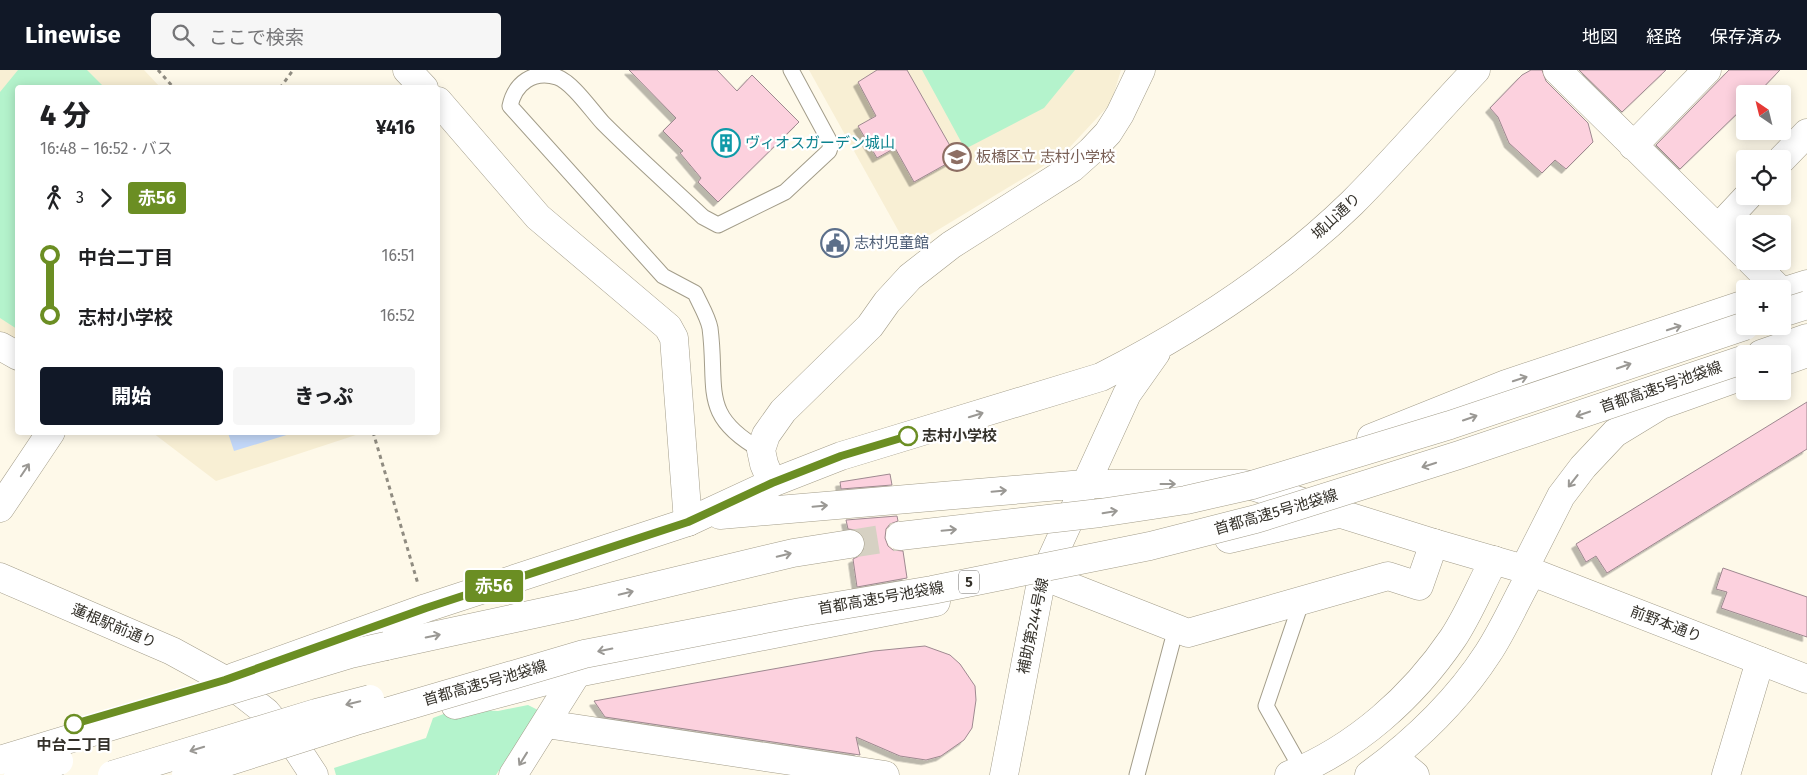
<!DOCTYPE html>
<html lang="ja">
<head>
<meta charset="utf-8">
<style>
	body { margin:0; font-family:"Fira Sans","Noto Sans JP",sans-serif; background:#f6f6f6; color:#202124; height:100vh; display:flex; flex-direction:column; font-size:19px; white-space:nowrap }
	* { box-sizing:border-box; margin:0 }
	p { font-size:16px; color:#757577 }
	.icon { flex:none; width:28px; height:28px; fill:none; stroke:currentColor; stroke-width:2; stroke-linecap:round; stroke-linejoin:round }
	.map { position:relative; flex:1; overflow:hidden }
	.panel { position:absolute; left:15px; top:15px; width:425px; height:350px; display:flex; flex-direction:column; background:#fff; border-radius:5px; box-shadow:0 2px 12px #0003 }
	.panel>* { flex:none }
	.badge { padding:0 10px; border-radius:4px; font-size:18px; line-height:32px }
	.needle { width:32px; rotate:325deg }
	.controls { position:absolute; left:1736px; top:15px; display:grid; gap:10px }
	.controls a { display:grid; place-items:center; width:55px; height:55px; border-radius:5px; background:#fff; box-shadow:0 2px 12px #0003; font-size:25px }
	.map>.badge { position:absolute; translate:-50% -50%; box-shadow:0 0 0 2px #fff }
	.legs { display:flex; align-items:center; gap:8px; height:55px; padding:0 25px; font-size:16px }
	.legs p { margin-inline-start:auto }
	.headline { display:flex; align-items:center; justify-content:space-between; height:85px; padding:0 25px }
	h1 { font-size:28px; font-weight:800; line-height:38px }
	.primary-button { display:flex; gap:10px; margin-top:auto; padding:10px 25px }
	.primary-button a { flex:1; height:58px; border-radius:5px; background:#111827; color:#fff; font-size:20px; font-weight:800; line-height:58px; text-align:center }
	.primary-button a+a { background:#f6f6f6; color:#202124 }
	ul { padding:0 25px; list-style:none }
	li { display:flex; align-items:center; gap:18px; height:60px; font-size:19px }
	li i { display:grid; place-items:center; width:8px; height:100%; margin:0 6px; background:currentColor }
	li i::after { content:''; width:12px; height:12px; margin:-6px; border:4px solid; border-radius:50%; background:#fff }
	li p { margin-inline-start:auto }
	li:first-child i { background:linear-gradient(#0000 50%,currentColor 0) }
	li:last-child i { background:linear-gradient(currentColor 50%,#0000 0) }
	header { display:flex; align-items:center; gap:30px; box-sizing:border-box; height:70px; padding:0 25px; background:#111827; color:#fff }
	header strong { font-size:24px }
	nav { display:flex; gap:28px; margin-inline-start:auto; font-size:18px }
	.search { width:350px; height:45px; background:#f6f6f6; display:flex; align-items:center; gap:12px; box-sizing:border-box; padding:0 18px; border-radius:5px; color:#757577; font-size:19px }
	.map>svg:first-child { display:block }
	.built { fill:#f8efd4 }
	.green { fill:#b4f3cc }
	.water { fill:#c3d8f9 }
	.building { fill:#fcd1de; stroke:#9e8990; filter:url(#shadow) }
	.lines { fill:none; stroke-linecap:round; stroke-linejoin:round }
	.motorway-tunnel { stroke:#d6d1c3; stroke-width:28; stroke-dasharray:28 14; stroke-linecap:butt }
	.service-casing { stroke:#a39d8a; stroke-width:17 }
	.minor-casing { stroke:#a39d8a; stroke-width:29 }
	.tertiary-casing { stroke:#a39d8a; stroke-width:29 }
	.motorway-casing { stroke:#a39d8a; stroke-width:29 }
	.path { stroke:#908c81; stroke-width:3; stroke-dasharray:4 4; stroke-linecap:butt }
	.service { stroke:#fff; stroke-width:15 }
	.minor { stroke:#fff; stroke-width:28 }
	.tertiary { stroke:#fff; stroke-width:28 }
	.motorway { stroke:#fff; stroke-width:28 }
	.motorway-bridge-casing { stroke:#a39d8a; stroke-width:29; stroke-linecap:butt }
	.motorway-bridge { stroke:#fff; stroke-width:28 }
	.oneway { stroke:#9a9894 }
	.line-1-casing { stroke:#fff; stroke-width:11 }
	.line-1 { stroke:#6b8e23; stroke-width:8 }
	.stop-1-dot { fill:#fff; stroke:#6b8e23; stroke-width:2.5 }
	.labels { text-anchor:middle; stroke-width:4.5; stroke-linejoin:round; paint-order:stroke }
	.shield { fill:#fff; stroke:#716f6a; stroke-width:1 }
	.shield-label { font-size:14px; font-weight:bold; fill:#34312a }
	.culture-label { font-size:15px; fill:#0d838f; stroke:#fff; text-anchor:start }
	.education-label { font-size:15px; fill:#785e54; stroke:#fff; text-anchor:start }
	.street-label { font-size:15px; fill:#34312a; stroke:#fff }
	.service-label { font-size:15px; fill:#4e5e75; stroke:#fff; text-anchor:start }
	.stop-label { font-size:15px; font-weight:bold; fill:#34312a; stroke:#fff; text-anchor:start }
</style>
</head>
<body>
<header>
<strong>Linewise</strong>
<div class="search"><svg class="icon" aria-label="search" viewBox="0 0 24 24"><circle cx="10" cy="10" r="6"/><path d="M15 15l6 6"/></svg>ここで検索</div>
<nav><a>地図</a><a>経路</a><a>保存済み</a></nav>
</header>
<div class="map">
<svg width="1807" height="705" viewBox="0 0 1807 705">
	<defs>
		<filter id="shadow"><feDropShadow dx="-4.5" dy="4.5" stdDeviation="0" flood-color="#0004"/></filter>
	</defs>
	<rect width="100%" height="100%" fill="#fef9e9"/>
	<!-- built -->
	<path class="built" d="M0 0H144L160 17 18 18 17 272 0 262Z
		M809 0H1121L1111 33 1069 78 1042 97 908 178Z
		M365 362 216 411 153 363Z"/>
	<!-- green -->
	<path class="green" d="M18 0H87L104 17 18 18 17 259 0 248V22Z
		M922 0H1075L1044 38 965 79Z
		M528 635 538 640 496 705H336L334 698 426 668 433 648 457 639 498 641Z"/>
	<!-- water -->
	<path class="water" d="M228 363V362L293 363 234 381Z"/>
	<!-- building -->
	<path class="building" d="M629 0H717L737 21 752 5 799 52 718 132 698 112 701 108 680 83 683 81 663 61 676 48Z
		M877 0H907L957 88 914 112 895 78 877 88 858 56 876 46 858 12Z
		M1531 0H1542L1546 11 1588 53 1593 72 1566 99 1555 90 1542 103 1509 73 1498 47 1490 38 1522 5Z
		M1579 0H1666L1622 42Z
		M1729 0H1780L1757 24H1745V36L1680 99 1656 75Z
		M1807 332V379L1607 503 1596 486 1586 492 1576 474Z
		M890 404 892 415 841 419 840 412Z
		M897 446 898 451 890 454 886 459 885 468 888 476 893 480 903 481 907 508 857 517 853 489 859 486 864 480 865 471 862 465 856 460 848 459 846 450Z
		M1723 498 1807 527V567L1721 538 1727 522 1716 519Z
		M925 576 950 585 960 594 975 616 976 630 972 658 964 670 941 686 926 690 900 686 856 667 860 685 605 647 594 631 874 581Z"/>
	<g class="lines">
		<!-- motorway-tunnel -->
		<path class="motorway-tunnel" d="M850 474 900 466"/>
		<defs>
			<path id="service" d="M761 380C699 345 718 319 710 258 708 247 700 234 695 223L663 206 510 36C515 13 533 0 557 7 573 13 591 40 603 53 635 85 669 115 703 147L718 155 785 122 829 81 831 74 791 0
				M1302 700 1266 636 1302 530
				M1137 705 1176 558"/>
			<path id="minor" d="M407 0 424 18
				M1557 0 1745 185
				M438 31 538 147 668 257 674 268 688 452
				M1633 76 1707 0
				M1782 89 1807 63
				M1718 158 1748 126
				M1751 191 1779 219
				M1782 222 1807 214
				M0 276 18 286
				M1371 368 1506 314 1745 234
				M772 413 764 394 761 380 766 365 783 341 870 256 887 232 910 207 951 175 1072 98 1091 81 1108 63 1120 44 1141 0
				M0 438 51 362
				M1053 510 1188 563 1388 506 1419 516 1434 473
				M546 654 885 705
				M295 676 314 705
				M1393 687 1415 705
				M513 705 577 603
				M1289 705C1356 678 1413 627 1453 568 1469 544 1480 516 1494 490
				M1369 705C1415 671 1457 631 1488 583 1505 557 1517 528 1532 502
				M1726 705 1760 591"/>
			<path id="tertiary" d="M1782 292 1807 283
				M720 445 1084 414H1245L1434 473 1524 499 1807 609
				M1229 469 1338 444
				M1524 499 1561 426 1583 397 1615 363 1661 335 1745 305
				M0 507 172 581 225 610 266 642 291 672
				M234 607 426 538 688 452 772 413 841 386 1101 307C1191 261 1279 204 1352 133 1395 90 1434 44 1476 0
				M455 635 577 603 936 532
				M1004 705 1041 512 1127 324 1156 283"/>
			<path id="motorway" d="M1761 284 1807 268
				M386 576 576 535 793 483 850 474"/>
		</defs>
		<!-- service casing -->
		<use href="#service" class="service-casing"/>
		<!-- minor casing -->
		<use href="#minor" class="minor-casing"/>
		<!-- tertiary casing -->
		<use href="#tertiary" class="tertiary-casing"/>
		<!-- motorway casing -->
		<use href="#motorway" class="motorway-casing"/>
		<!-- path -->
		<path class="path" d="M158 0 174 18
			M280 18 293 0
			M373 362 418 514"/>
		<!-- service -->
		<use href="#service" class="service"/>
		<!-- minor -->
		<use href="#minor" class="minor"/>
		<!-- tertiary -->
		<use href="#tertiary" class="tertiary"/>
		<!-- motorway -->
		<use href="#motorway" class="motorway"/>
		<defs>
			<path id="motorway-bridge" d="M1782 243 1807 235
				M900 466 1100 443 1186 430 1252 415 1450 355 1745 256
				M0 690 350 584 386 576
				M18 705 59 691
				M112 705 316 643 370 629
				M186 705 359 650 584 584 801 542 932 520 1150 476 1256 449 1459 385 1745 289"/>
		</defs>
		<!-- motorway-bridge casing -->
		<use href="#motorway-bridge" class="motorway-bridge-casing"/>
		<!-- motorway-bridge -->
		<use href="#motorway-bridge" class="motorway-bridge"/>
	</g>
	<!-- one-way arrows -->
	<defs><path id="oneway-shaft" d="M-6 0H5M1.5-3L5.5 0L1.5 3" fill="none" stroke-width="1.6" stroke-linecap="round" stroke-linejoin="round" transform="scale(1.25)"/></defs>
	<g class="oneway">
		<use href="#oneway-shaft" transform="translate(1674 258) rotate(-18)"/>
		<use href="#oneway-shaft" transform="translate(1624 296) rotate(-19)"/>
		<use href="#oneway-shaft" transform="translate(1520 309) rotate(-18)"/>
		<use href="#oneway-shaft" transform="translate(1583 344) rotate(161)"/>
		<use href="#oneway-shaft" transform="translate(976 345) rotate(-17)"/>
		<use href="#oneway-shaft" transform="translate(1470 348) rotate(-19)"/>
		<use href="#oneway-shaft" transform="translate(1429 395) rotate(162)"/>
		<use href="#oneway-shaft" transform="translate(25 400) rotate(-56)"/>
		<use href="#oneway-shaft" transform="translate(1573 411) rotate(128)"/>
		<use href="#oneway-shaft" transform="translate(1168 414)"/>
		<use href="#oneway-shaft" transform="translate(999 421) rotate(-5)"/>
		<use href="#oneway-shaft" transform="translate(820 436) rotate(-5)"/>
		<use href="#oneway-shaft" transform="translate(1110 442) rotate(-9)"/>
		<use href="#oneway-shaft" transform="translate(949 460) rotate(-5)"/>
		<use href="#oneway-shaft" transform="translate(784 485) rotate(-13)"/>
		<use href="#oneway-shaft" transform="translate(626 523) rotate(-13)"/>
		<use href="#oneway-shaft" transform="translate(433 566) rotate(-12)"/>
		<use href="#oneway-shaft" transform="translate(605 580) rotate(169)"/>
		<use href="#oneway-shaft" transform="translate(353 633) rotate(166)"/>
		<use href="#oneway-shaft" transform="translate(197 679) rotate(163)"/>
		<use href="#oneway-shaft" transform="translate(523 689) rotate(122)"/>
	</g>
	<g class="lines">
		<defs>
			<path id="line-1" d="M74 654 225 610 426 538 688 452 772 413 841 386 908 366"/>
		</defs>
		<!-- line-1 casing -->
		<use href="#line-1" class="line-1-casing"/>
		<!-- line-1 -->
		<use href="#line-1" class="line-1"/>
	</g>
	<!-- icons -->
	<defs>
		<symbol id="building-ring" viewBox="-11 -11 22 22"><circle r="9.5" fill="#fff" stroke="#0f9aa8" stroke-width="1.5"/><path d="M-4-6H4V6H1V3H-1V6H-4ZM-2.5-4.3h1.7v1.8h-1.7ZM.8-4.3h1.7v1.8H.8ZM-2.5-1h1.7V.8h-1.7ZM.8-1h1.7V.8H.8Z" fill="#0f9aa8"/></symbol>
		<symbol id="school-ring" viewBox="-11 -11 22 22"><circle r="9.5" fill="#fff" stroke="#8d6e63" stroke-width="1.5"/><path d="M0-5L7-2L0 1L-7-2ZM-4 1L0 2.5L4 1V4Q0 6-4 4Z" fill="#8d6e63"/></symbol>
		<symbol id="civic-ring" viewBox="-11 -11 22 22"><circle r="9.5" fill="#fff" stroke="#5c6f8a" stroke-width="1.5"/><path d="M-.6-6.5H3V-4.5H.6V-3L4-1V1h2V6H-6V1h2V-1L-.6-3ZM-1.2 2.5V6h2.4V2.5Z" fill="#5c6f8a"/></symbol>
	</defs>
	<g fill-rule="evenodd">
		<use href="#building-ring" x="710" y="57" width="32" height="32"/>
		<use href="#school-ring" x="941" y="71" width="32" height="32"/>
		<use href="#civic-ring" x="819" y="157" width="32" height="32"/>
	</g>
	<!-- markers -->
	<g class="stop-1-dot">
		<circle cx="908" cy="366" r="9"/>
		<circle cx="74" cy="654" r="9"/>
	</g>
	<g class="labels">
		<!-- shield labels -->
		<rect class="shield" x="959" y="500.5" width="20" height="23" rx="4"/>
		<g class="shield-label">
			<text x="969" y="517">5</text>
		</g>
		<!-- culture labels -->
		<g class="culture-label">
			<text x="745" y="78">ヴィオスガーデン城山</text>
		</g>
		<!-- education labels -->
		<g class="education-label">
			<text x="976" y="92">板橋区立 志村小学校</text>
		</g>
		<!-- street labels -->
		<g class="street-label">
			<text transform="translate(1336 146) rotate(-43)" y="5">城山通り</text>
			<text transform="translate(1661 317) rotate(-19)" y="5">首都高速5号池袋線</text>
			<text transform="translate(1276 442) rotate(-16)" y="5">首都高速5号池袋線</text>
			<text transform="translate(881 528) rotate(-10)" y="5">首都高速5号池袋線</text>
			<text transform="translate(1666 554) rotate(21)" y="5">前野本通り</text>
			<text transform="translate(114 556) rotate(23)" y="5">蓮根駅前通り</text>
			<text transform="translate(1033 556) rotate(-78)" y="5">補助第244号線</text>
			<text transform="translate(485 613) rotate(-16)" y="5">首都高速5号池袋線</text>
		</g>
		<!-- service labels -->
		<g class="service-label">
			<text x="854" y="178">志村児童館</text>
		</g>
		<!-- stop labels -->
		<g class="stop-label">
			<text x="922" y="371">志村小学校</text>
			<text x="74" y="680" text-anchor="middle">中台二丁目</text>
		</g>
	</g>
</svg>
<div class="controls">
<a><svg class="needle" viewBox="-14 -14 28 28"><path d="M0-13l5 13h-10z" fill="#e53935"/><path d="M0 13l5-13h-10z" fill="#757577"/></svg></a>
<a><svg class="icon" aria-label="locate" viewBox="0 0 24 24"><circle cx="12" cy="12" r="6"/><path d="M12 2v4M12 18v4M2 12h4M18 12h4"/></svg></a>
<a><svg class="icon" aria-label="layers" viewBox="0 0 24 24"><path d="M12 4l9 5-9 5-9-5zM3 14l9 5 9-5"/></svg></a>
<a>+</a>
<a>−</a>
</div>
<b class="badge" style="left:494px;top:516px;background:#6b8e23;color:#fff">赤56</b>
<section class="panel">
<div class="headline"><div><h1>4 分</h1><p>16:48 – 16:52 · バス</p></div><b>¥416</b></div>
<div class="legs"><svg class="icon" aria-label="walk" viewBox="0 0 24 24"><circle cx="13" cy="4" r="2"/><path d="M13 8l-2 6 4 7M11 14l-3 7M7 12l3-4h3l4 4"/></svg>3<svg class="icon" aria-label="forward" viewBox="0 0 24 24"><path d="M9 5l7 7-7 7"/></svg><b class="badge" style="background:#6b8e23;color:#fff">赤56</b></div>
<ul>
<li><i style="color:#6b8e23"></i><b>中台二丁目</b><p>16:51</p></li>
<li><i style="color:#6b8e23"></i><b>志村小学校</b><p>16:52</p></li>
</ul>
<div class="primary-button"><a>開始</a><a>きっぷ</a></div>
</section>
</div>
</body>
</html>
